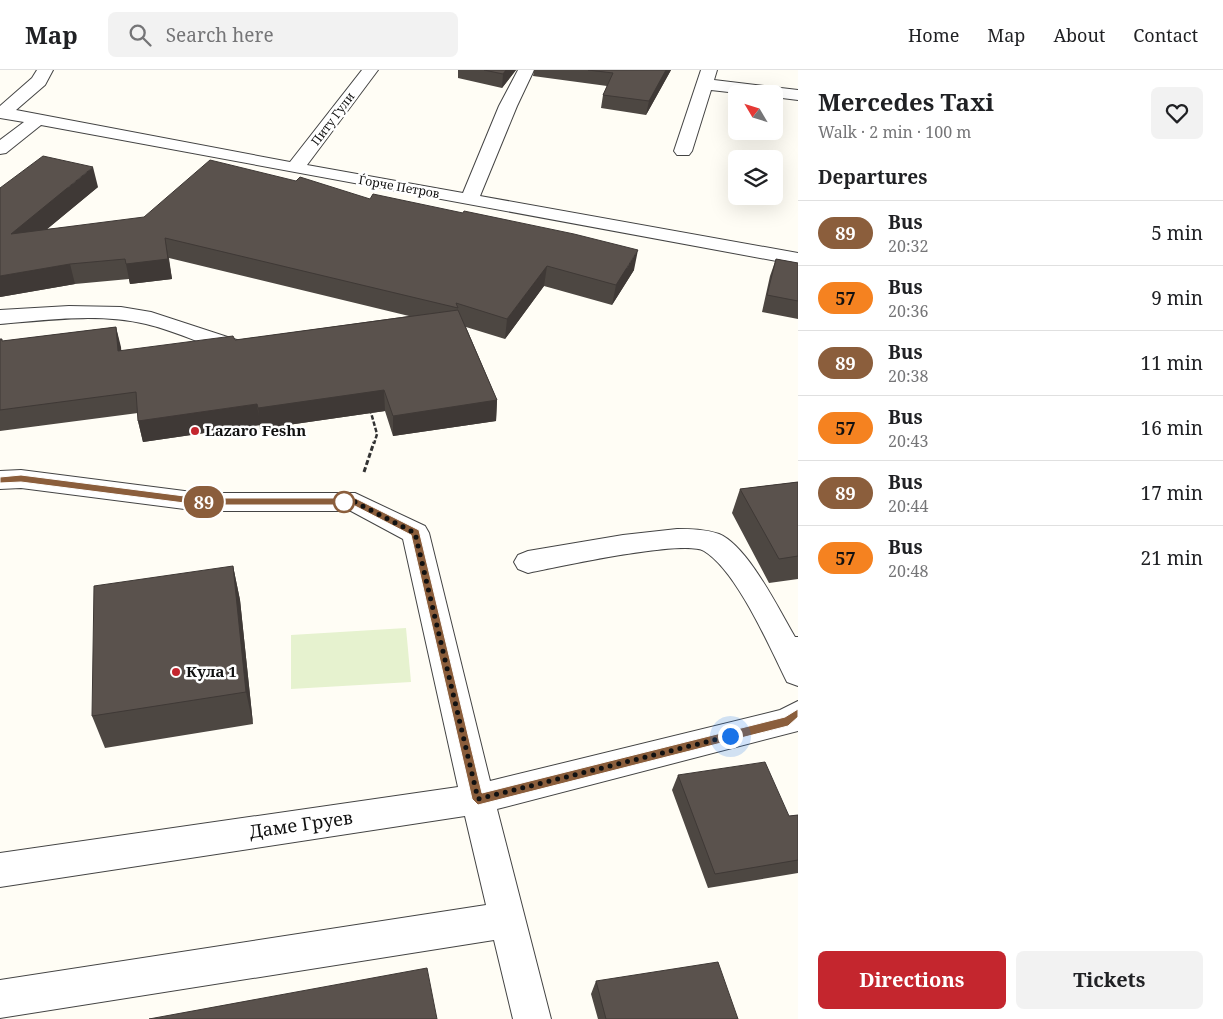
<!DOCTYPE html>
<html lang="en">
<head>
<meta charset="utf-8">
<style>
	body { margin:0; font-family:"Noto Serif",serif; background:#f2f2f2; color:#202124; height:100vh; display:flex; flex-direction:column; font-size:19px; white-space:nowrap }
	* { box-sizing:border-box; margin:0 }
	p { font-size:16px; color:#757577 }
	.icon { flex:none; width:28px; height:28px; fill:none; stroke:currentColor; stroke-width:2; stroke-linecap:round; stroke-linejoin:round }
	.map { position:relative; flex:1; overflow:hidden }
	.sheet { display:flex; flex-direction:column; background:#fff; width:425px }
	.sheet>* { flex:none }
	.badge { padding:0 10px; border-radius:16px; font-size:18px; line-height:32px }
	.needle { width:32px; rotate:308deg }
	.buttons { position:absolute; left:728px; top:15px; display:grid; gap:10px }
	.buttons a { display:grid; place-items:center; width:55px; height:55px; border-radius:8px; background:#fff; box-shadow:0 5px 20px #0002; font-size:25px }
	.you { position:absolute; width:25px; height:25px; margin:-12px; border:4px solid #fff; border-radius:50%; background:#1a73e8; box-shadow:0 0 0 8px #1a73e833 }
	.map>.badge { position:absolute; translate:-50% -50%; box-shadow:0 0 0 2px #fff }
	h2 { padding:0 20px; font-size:19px; line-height:45px }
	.round { display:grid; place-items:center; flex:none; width:52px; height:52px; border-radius:8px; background:#f2f2f2 }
	.overview { display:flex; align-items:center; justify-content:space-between; height:85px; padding:0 20px }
	h1 { font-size:24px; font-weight:700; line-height:38px }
	.action { display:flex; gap:10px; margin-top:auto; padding:10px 20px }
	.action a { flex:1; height:58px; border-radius:8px; background:#c4262e; color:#fff; font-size:20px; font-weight:700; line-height:58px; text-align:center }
	.action a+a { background:#f2f2f2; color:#202124 }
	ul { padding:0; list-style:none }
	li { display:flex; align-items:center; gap:15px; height:65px; padding:0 20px; border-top:1px solid #e0e0e0 }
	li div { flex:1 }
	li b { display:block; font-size:19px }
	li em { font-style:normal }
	li .badge { min-width:55px; font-weight:700; text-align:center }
	header { display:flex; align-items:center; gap:30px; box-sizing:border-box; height:70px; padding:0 25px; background:#fff; border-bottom:1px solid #e0e0e0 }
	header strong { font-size:24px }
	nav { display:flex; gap:28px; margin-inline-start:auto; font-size:18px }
	.search { width:350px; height:45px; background:#f2f2f2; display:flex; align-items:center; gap:12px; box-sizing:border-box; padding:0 18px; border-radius:8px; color:#757577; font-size:19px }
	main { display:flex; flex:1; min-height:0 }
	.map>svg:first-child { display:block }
	.pitch { fill:#e6f2cf }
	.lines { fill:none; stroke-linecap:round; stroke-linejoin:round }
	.minor-casing { stroke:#444; stroke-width:2 }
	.path-far1 { stroke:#333; stroke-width:2.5; stroke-dasharray:4.5 2; stroke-linecap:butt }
	.path { stroke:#333; stroke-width:3; stroke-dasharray:5 2.5; stroke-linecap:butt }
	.minor { fill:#fff; fill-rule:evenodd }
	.wall { fill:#4d4742 }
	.shaded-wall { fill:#3f3936 }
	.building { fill:#5a524d; stroke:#3f3936 }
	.line { fill:#8b5e3c; stroke:#fff }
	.walk { stroke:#111; stroke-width:5; stroke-dasharray:0 9 }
	.poi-dot { fill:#c4262e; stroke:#fff; stroke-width:2 }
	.stop-dot { fill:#fff; stroke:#8b5e3c; stroke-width:2.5 }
	.labels { text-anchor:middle; stroke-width:5; stroke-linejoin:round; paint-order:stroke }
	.far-street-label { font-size:12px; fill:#111; stroke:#fff }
	.poi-label { font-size:15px; font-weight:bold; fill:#111; stroke:#fff; text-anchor:start }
	.near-street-label { font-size:18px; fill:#111; stroke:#fff }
</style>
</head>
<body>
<header>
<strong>Map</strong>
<div class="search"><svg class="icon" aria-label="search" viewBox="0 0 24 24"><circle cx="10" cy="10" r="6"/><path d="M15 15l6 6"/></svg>Search here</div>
<nav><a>Home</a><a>Map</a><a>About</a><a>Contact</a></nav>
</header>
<main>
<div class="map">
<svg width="798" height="949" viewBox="0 0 798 949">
	<rect width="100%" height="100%" fill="#fffdf5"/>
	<!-- pitch -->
	<path class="pitch" d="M406 558 411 612 291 619V565Z"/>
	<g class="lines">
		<defs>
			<path id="minor" d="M37 0H53L45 15 16 40 290 92 362 0H378L307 95 463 123 499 36 518 0H534L517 36 480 126 798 183V195L41 55 6 83 0 84V70L24 52 0 48V36L32 8Z
				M701 0H717L714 10 798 20V30L774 27V24H746L711 20 692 81 689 85H677L674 81Z
				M69 236 121 237 151 242 252 275 255 280 252 285 244 287C210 278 179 262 146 254 98 243 48 250 0 254V240Z
				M21 400 200 423H355L425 456 429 463 490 711 780 640 798 631V661L497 739 551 949H513L494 870 0 948V910L486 835 465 746 0 817V783L458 717 403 469 351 441H200L21 418 0 419V401Z
				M677 459C691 459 705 459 719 464 748 476 779 540 795 567H798V616L787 612C770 578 737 501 704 481 684 469 557 497 528 503L518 499 514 492 518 485 528 481 623 465Z"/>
		</defs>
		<!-- minor casing -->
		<use href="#minor" class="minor-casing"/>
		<!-- path-far1 -->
		<path class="path-far1" d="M370 339 377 364 374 374"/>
		<!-- path -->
		<path class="path" d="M364 402 374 372"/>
		<!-- minor -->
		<use href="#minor" class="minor"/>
	</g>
	<!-- wall -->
	<path class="wall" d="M458 0H516L502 18 458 8Z
		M534 0H671L646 45 601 38 603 25 607 16 533 6Z
		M98 117 47 159 370 129 634 200 612 235 544 216 505 269 466 257 497 330 496 351 393 366 385 341 260 359V355L143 372 138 351V343L0 361V269L3 271 116 257 121 281 235 270 409 246 169 188 172 209 130 214 129 209 75 214 0 227V118Z
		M776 189 798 193V249L762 242 770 206Z
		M798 412V509L769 513 732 443 740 419Z
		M233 496 240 530 253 654 105 678 92 646Z
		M678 705 789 746 798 745V803L708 818 672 720Z
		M596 911 738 949H598L591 924Z"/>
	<!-- shaded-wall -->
	<path class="shaded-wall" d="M506 0H516L502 18 503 4Z
		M666 0H671L646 45 649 31Z
		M93 97 98 117 17 184 11 164Z
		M165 168 172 209 130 214 126 194Z
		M638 180 634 200 612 235 616 215Z
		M70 194 75 214 0 227V206Z
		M547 196 544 216 505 269 507 249Z
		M116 257 121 277 123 302 118 281Z
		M384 320 385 341 260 359 258 338Z
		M497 330 496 351 393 366V346Z
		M257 334 260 355 143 372 138 351Z
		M233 496 240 530 253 654 246 622Z"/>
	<!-- building -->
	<path class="building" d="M484 0H506L503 4Z
		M588 0H666L649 31 603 25 613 3Z
		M43 86 93 97 11 164 144 147 210 90 296 111 300 107 370 129 373 124 463 143 464 141 574 164 638 180 616 215 547 196 507 249 456 233 458 238 165 168 168 189 126 194 125 189 70 194 0 206V118Z
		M776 189 798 193V231L767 225Z
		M458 240 497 330 393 346 384 320 258 338 257 334 138 351 136 322 0 340V269H2V271L116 257 118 281 233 266 235 270Z
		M798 412V486L779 489 740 419Z
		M233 496 246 622 92 646 94 516Z
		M765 692 789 746 798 745V790L715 804 678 705Z
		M718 892 738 949H606L596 911Z
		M427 898 437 949H149Z"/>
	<!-- line -->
	<path class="line" d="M21 405 200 428H355L419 460 482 723 785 647 798 639V647L788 656 478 735 472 729 411 465 353 435H200L21 412 0 413V407Z"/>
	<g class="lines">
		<!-- walk -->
		<path class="walk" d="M344 432H336H355L415 463 478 729 730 666"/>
	</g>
	<!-- markers -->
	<g class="poi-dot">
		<circle cx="195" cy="361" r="5"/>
		<circle cx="176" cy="602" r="5"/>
	</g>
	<circle class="stop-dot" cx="344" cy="432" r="10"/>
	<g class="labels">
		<!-- far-street labels -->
		<g class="far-street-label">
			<text transform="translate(333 49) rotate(-53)" y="4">Питу Гули</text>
			<text transform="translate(399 117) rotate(10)" y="4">Ѓорче Петров</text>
		</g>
		<!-- poi labels -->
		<g class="poi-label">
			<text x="205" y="366">Lazaro Feshn</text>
			<text x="186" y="607">Кула 1</text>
		</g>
		<!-- near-street labels -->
		<g class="near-street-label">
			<text transform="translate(301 755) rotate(-8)" y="6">Даме Груев</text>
		</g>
	</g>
</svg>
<div class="buttons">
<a><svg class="needle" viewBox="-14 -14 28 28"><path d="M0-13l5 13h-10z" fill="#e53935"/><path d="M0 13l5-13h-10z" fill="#757577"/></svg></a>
<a><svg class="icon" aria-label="layers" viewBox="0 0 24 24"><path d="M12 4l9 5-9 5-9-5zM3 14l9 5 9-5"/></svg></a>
</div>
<div class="you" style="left:730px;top:666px"></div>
<b class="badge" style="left:204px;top:432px;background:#8b5e3c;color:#fff">89</b>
</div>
<section class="sheet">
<div class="overview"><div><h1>Mercedes Taxi</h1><p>Walk · 2 min · 100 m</p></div><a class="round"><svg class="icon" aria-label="heart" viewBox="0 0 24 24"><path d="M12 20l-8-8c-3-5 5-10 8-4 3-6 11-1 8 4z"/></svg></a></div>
<h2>Departures</h2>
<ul>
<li><span class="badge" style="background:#8b5e3c;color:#fff">89</span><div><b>Bus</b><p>20:32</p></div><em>5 min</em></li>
<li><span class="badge" style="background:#f58220;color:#111">57</span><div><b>Bus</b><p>20:36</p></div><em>9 min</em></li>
<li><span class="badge" style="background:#8b5e3c;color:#fff">89</span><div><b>Bus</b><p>20:38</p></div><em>11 min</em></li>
<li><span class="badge" style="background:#f58220;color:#111">57</span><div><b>Bus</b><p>20:43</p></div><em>16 min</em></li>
<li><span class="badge" style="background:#8b5e3c;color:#fff">89</span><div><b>Bus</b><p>20:44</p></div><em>17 min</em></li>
<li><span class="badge" style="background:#f58220;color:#111">57</span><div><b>Bus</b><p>20:48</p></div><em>21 min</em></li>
</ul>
<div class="action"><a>Directions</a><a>Tickets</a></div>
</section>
</main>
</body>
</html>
